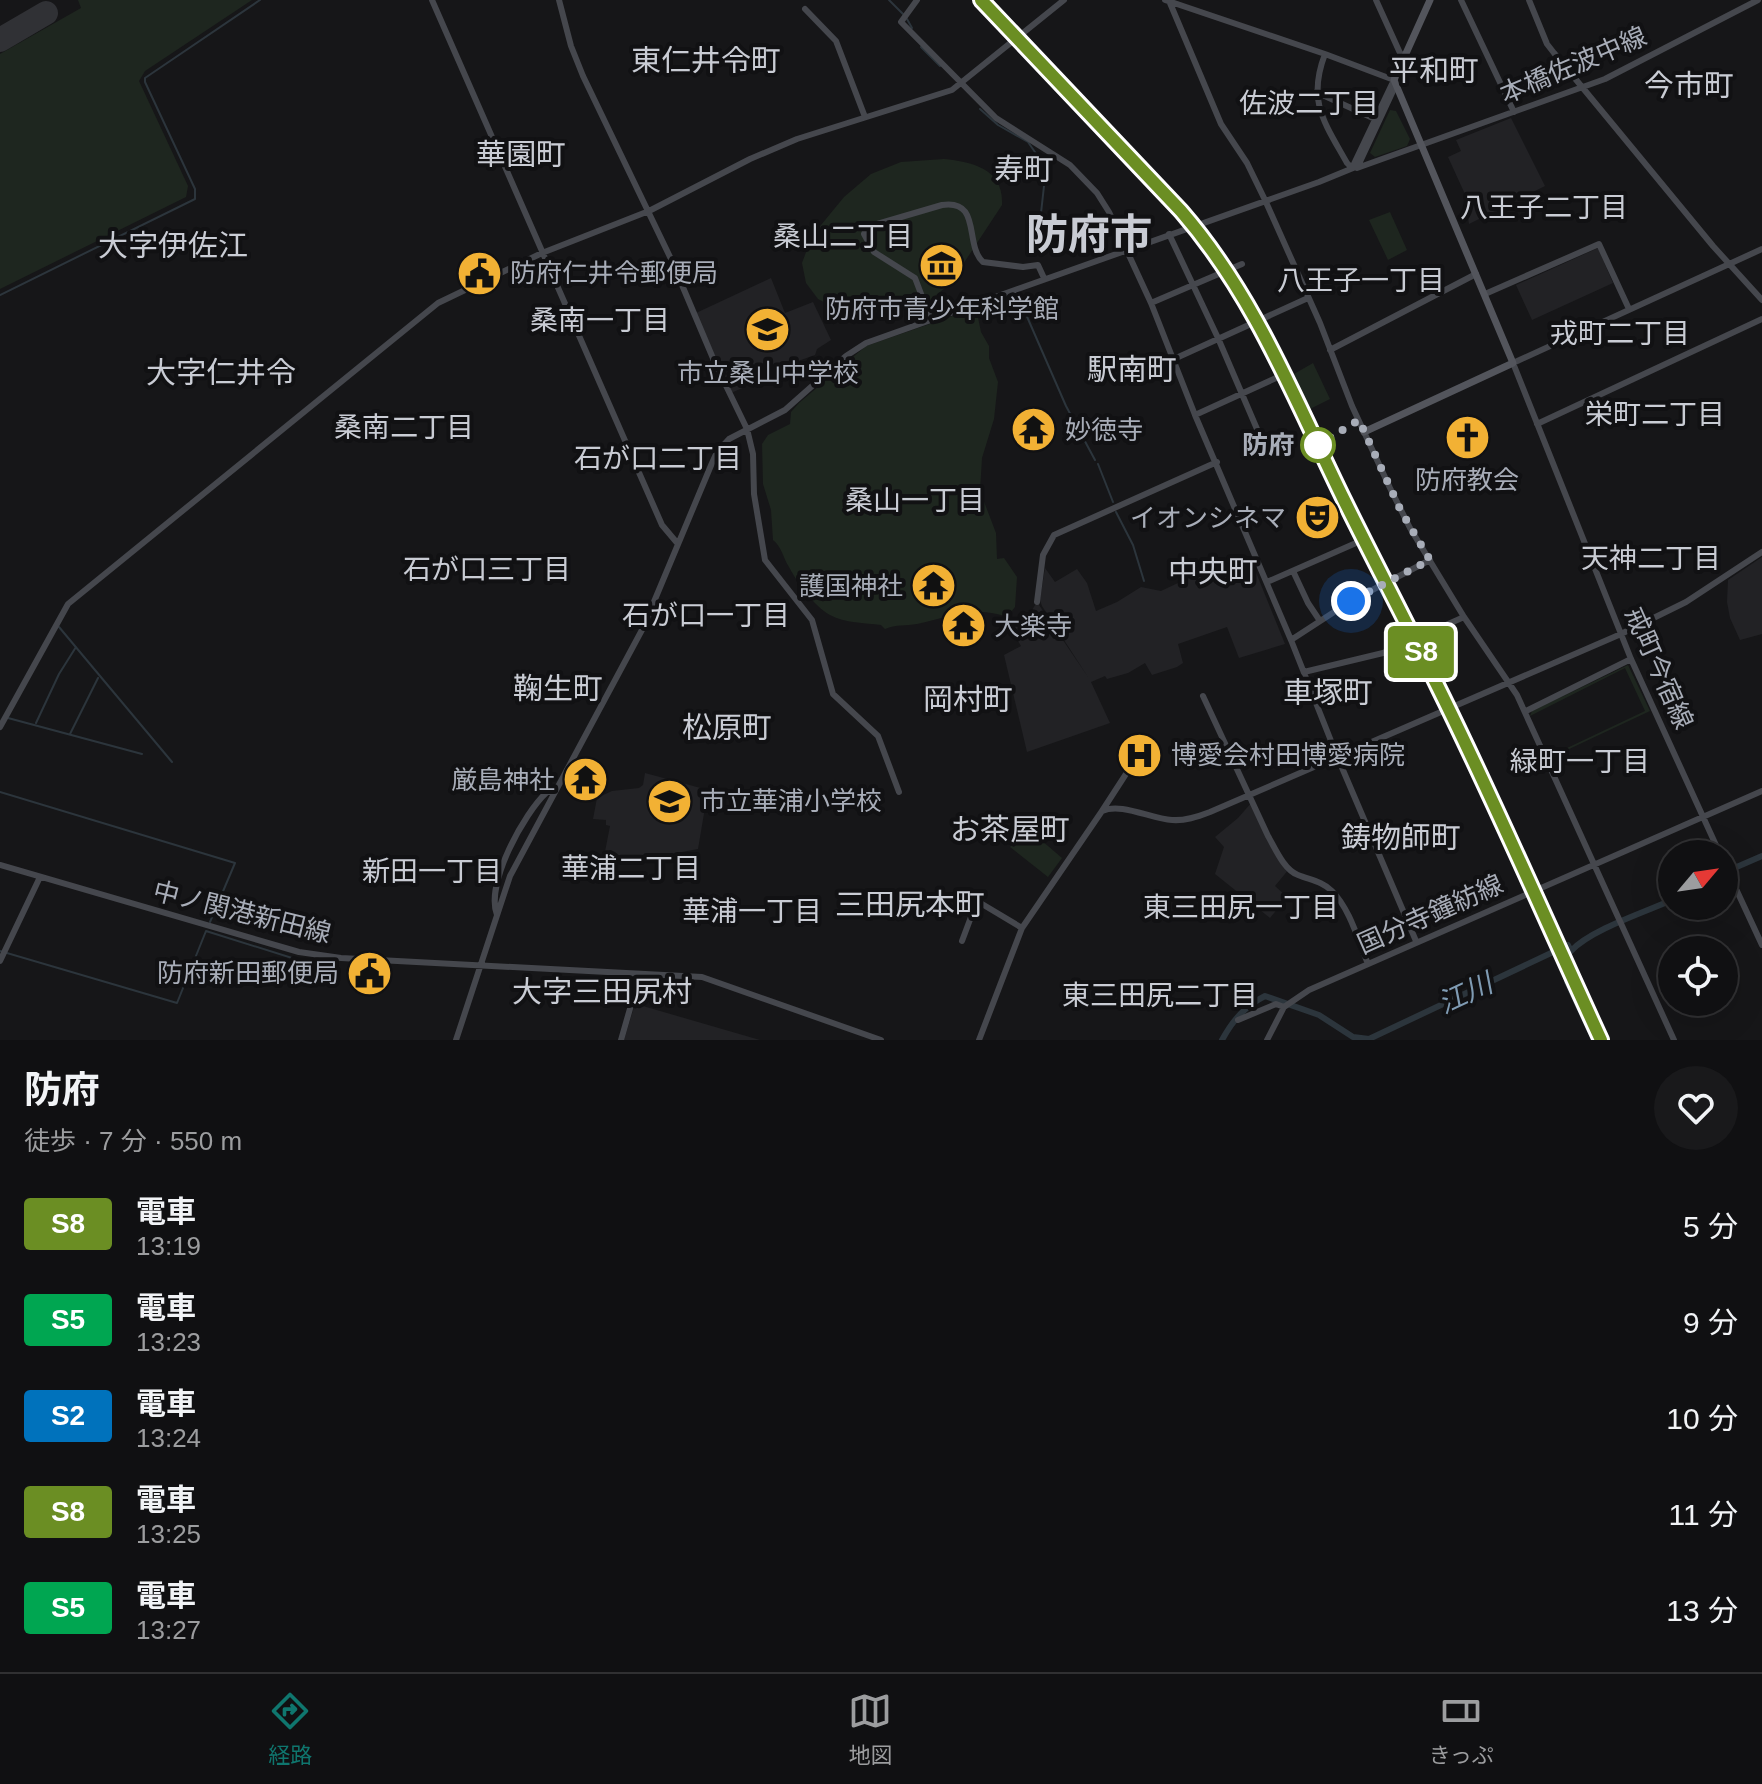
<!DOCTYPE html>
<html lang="ja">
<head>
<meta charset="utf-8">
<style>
	body { margin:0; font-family:Arial,"Noto Sans JP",sans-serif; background:#19191b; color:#f1f3f6; height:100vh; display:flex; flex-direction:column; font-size:30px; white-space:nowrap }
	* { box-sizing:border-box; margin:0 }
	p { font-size:26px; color:#9c9d9f }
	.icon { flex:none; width:44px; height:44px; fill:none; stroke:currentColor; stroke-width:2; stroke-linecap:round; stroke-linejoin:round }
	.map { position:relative; height:1040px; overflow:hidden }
	.side { display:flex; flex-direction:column; background:#101012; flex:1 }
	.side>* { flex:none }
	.badge { padding:0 16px; border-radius:6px; font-size:28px; line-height:52px }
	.needle { width:52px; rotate:61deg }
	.tools { position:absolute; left:1658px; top:840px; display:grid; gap:16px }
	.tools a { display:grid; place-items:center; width:80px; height:80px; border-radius:50%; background:#101012; box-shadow:0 8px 32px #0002,0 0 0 2px #303032; font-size:40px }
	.you { position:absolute; width:40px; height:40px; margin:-20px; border:6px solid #fff; border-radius:50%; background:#1a73e8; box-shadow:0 0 0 12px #1a73e833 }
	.map>.badge { position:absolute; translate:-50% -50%; box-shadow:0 0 0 4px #fff }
	.round { display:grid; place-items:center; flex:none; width:84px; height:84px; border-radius:42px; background:#19191b }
	.headline { display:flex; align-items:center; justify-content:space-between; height:136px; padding:0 24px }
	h1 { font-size:38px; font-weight:700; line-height:60px }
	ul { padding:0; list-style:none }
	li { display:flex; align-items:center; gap:24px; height:96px; padding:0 24px }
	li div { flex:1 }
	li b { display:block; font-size:30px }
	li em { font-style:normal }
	li .badge { min-width:88px; font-weight:700; text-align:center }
	.tab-bar { display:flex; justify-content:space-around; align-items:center; height:112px; border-top:2px solid #303032; background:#101012; font-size:22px; color:#9c9d9f }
	.tab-bar a { display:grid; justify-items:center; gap:4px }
	.tab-bar .active { color:#0f766e }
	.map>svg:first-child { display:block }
	.built { fill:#222225 }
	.green { fill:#1e261f }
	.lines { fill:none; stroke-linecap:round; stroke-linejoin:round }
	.stream { stroke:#2c353c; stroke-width:2 }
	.river { stroke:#2c353c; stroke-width:6 }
	.runway { stroke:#303135; stroke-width:24 }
	.secondary { stroke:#45474d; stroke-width:6 }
	.primary { stroke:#53555c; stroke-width:7 }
	.rail-casing { stroke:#4a4c52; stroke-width:5 }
	.rail { stroke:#111113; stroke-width:2; stroke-dasharray:6; stroke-linecap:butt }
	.line-casing { stroke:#fff; stroke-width:18 }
	.line { stroke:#6b8e23; stroke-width:12 }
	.walk { stroke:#a8adb8; stroke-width:8; stroke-dasharray:0 14.4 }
	.stop-dot { fill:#fff; stroke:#6b8e23; stroke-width:4 }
	.labels { text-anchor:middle; stroke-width:8; stroke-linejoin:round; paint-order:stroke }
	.street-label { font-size:26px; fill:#a8adb8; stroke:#111113 }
	.poi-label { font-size:26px; fill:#a8adb8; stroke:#111113; text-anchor:start }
	.stop-label { font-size:26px; font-weight:bold; fill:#a8adb8; stroke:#111113; text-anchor:end }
	.neighbourhood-label { font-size:28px; fill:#c9ccd4; stroke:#111113 }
	.water-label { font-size:28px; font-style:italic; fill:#7f9bb3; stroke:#111113 }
	.quarter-label { font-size:30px; fill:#c9ccd4; stroke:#111113 }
	.town-label { font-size:42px; font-weight:bold; fill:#c9ccd4; stroke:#111113 }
</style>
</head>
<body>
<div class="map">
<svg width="1762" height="1040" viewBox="0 0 1762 1040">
	<rect width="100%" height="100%" fill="#161618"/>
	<!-- built -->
	<path class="built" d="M1511 118 1545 186 1469 224 1464 192 1448 157 1461 151 1456 140Z
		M1598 248 1613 283 1532 320 1516 285Z
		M771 278 785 313 813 302 831 340 817 349 815 355 798 361 794 359 776 369 774 374 731 393 696 313Z
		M1762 557V634L1740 640 1730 618 1727 602 1728 580Z
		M1253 565 1285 644 1239 658 1227 627 1178 644 1183 663 1177 667 1152 675 1145 663 1128 673 1107 679 1105 676 1091 682 1110 723 1027 752 1004 655 1021 646 1010 628 1032 610 1037 602 1088 677 1042 606 1040 600 1045 568 1055 582 1077 569 1087 583 1096 611 1117 602 1141 587 1161 591 1195 575 1216 569Z
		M645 773 708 790 698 849 602 867 610 826 606 825V820L593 819 597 798 612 791 639 788 643 785Z
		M1252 802 1289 869 1275 886 1287 897 1270 918 1215 874 1224 847 1215 837 1238 818Z
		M635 1004H636L760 1040H624Z"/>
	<!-- green -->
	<path class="green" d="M78 0H252L145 71 139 81 188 186 186 197 0 289V54L81 8Z
		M1390 110 1396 111 1410 139 1407 146 1375 157 1370 153Z
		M944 159C973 162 1004 169 1002 205L950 284 930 300 891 313 839 310 818 299 806 283 802 263 812 236 844 197 871 174 901 162Z
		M1390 212 1407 250 1388 260 1369 220Z
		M976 308 981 332 989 346V358L998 382 994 419 982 458 980 491 996 533 997 559 1004 558 1017 577 1015 607 1007 617C977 605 947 617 917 624 906 626 896 624 885 629L881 625C865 623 845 623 830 615 814 606 798 584 789 567 783 558 782 547 773 540L771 510 763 484 762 444 768 435 790 424 791 412 799 403 866 346Z
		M1313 363 1330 399 1310 409 1294 374Z
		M1628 665 1650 711 1550 758 1548 757 1645 711 1625 668 1530 716 1532 711Z
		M1027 828 1062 858 1048 877 1010 847Z"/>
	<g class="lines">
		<!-- stream -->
		<path class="stream" d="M889 0 903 14
			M907 19 912 28
			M921 47 940 66
			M980 109 998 125 1028 142 1046 168 1040 222 1027 239
			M0 295 195 199V189L145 82V78L260 0
			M1018 296 1066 406 1095 460
			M1098 464 1113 502
			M1116 512 1133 545 1144 581
			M59 627 172 762
			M8 718 142 754
			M36 723 59 674 76 647
			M70 734 98 678
			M0 792 235 863 210 922
			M0 951 177 1003 206 931 308 963
			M1571 951 1565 968V982L1592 1040"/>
		<!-- river -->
		<path class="river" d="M1732 869 1762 856
			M1724 877H1726
			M1222 1040C1233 1020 1245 1006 1265 996L1319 1015 1353 1037 1369 1039 1568 945 1571 951C1590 930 1645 912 1672 900"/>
		<!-- runway -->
		<path class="runway" d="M0 40 46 13"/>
		<!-- secondary -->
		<path class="secondary" d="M432 0 662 525 678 544
			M559 0 571 46 583 76 671 259 715 363 747 429 753 454 754 494 765 560 812 620 833 694 878 736 899 792
			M917 0 901 22 996 118 1070 165 1097 193 1109 212 1151 303 1195 415 1291 640 1337 756 1416 941
			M1165 0 1325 54 1394 80
			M1376 0 1400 53 1405 56
			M1461 0 1514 112
			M1529 0 1547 44 1554 53 1713 246 1762 300
			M1170 3 1221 124 1247 163 1265 200 1320 323 1352 406 1390 488 1410 528 1464 617 1517 695 1674 1040
			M805 9 836 41 865 117
			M1325 54C1307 101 1324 122 1347 163L1352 168
			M1316 92 1375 119
			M1352 168 1392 84
			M1357 168 1605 79 1758 0
			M1169 234 1218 338 1257 429
			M1485 294 1599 244 1629 309
			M1151 303 1242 264
			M931 320 915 278 874 252 864 234 867 227 942 205C982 199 964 245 983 262L1023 267 1038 265 1044 278
			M1330 350 1476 274
			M1174 359 1308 298
			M1195 415 1276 378
			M1537 424 1762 319
			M1293 571 1308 603 1320 621
			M1267 582 1356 543
			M1037 602 1043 555 1054 535 1217 462
			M1291 640 1351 601 1430 560
			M1304 672 1383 653 1464 617
			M1203 696 1268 836C1275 848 1284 870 1298 875 1310 880 1322 881 1332 891 1350 909 1358 940 1368 964
			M1526 711 1631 659
			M0 727 68 604 438 303 542 253 649 211 750 159 797 139 952 90 1064 0
			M1102 811 1135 760
			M1720 854 1631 659 1513 363 1762 249
			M1724 863 1762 945
			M0 865 299 952 341 958 702 977 881 1040
			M497 915C485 884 524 813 547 792H554
			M962 941 977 901 1022 928
			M0 961 40 877
			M1238 1020 1276 1004 1284 1007
			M456 1040 510 876 643 628 712 463 717 452 729 439 785 410 846 356 866 343 1319 182 1358 166 1393 91 1394 80
			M621 1040 640 974
			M979 1040 1022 928 1102 811C1121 802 1151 819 1172 820 1185 821 1197 817 1210 812L1621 634 1686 602 1762 552
			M1267 1040 1284 1007 1309 990 1762 791"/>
		<!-- primary -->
		<path class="primary" d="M1364 432 1513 363 1394 80 1430 0"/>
		<defs>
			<path id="rail" d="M981 0 1181 211C1254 297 1295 400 1344 500 1375 563 1408 625 1439 689 1496 804 1548 923 1601 1040"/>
		</defs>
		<!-- rail casing -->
		<use href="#rail" class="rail-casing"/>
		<!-- rail -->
		<use href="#rail" class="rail"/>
	</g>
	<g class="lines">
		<defs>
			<path id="line" d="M981 0 1181 211C1255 296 1295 400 1344 500 1375 563 1408 625 1439 689 1496 804 1547 923 1601 1040"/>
		</defs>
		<!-- line casing -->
		<use href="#line" class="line-casing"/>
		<!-- line -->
		<use href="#line" class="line"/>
		<!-- walk -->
		<path class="walk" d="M1318 445 1359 420 1401 511 1430 560 1351 601"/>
	</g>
	<!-- icons -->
	<defs>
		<symbol id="museum-disc" viewBox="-11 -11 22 22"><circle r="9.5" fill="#f2b134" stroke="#111113"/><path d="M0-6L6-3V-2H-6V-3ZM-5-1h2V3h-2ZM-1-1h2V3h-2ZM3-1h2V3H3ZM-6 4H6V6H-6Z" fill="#111"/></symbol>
		<symbol id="civic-disc" viewBox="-11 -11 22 22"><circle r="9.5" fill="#f2b134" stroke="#111113"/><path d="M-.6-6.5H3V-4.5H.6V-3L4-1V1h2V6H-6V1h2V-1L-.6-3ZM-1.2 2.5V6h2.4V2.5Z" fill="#111"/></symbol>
		<symbol id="school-disc" viewBox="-11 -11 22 22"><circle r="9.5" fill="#f2b134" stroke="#111113"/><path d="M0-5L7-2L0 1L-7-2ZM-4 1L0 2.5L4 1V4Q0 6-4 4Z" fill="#111"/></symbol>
		<symbol id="temple-disc" viewBox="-11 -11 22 22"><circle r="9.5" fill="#f2b134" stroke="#111113"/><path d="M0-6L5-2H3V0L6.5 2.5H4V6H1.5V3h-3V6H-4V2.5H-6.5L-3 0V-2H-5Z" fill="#111"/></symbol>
		<symbol id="church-disc" viewBox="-11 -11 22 22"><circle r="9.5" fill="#f2b134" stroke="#111113"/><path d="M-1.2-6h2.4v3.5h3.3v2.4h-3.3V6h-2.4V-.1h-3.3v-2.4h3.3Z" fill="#111"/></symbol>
		<symbol id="theatre-disc" viewBox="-11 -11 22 22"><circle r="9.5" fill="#f2b134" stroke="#111113"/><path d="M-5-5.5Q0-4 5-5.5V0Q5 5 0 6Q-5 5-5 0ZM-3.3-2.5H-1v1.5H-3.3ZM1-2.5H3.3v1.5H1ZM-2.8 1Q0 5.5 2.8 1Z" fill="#111"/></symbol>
		<symbol id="hospital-disc" viewBox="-11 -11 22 22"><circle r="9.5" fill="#f2b134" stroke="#111113"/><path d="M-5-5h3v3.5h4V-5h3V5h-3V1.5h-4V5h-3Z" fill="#111"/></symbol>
	</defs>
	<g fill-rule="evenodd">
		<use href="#museum-disc" x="916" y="240" width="51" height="51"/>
		<use href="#civic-disc" x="454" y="248" width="51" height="51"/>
		<use href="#school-disc" x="742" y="304" width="51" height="51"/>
		<use href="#temple-disc" x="1008" y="404" width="51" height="51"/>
		<use href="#church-disc" x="1442" y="412" width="51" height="51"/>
		<use href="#theatre-disc" x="1292" y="492" width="51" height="51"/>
		<use href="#temple-disc" x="908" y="560" width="51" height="51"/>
		<use href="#temple-disc" x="938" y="600" width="51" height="51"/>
		<use href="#hospital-disc" x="1114" y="730" width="51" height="51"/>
		<use href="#temple-disc" x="560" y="754" width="51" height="51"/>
		<use href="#school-disc" x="644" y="776" width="51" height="51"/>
		<use href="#civic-disc" x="344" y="948" width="51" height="51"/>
	</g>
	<!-- markers -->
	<circle class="stop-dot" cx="1318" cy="445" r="16"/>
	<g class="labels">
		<!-- street labels -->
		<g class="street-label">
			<text transform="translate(1573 65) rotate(-23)" y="9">本橋佐波中線</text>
			<text transform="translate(1659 668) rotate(66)" y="9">戒町今宿線</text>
			<text transform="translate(242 912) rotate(14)" y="9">中ノ関港新田線</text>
			<text transform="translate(1430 914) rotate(-24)" y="9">国分寺鐘紡線</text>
		</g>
		<!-- poi labels -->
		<g class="poi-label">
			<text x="510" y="282">防府仁井令郵便局</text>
			<text x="942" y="318" text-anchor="middle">防府市青少年科学館</text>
			<text x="768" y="382" text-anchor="middle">市立桑山中学校</text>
			<text x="1065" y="439">妙徳寺</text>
			<text x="1467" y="489" text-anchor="middle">防府教会</text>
			<text x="1286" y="527" text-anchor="end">イオンシネマ</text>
			<text x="903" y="595" text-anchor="end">護国神社</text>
			<text x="994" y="635">大楽寺</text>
			<text x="1171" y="764">博愛会村田博愛病院</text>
			<text x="555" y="789" text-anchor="end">厳島神社</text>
			<text x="700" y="810">市立華浦小学校</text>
			<text x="339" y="982" text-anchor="end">防府新田郵便局</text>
		</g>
		<!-- stop labels -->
		<g class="stop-label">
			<text x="1294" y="454">防府</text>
		</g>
		<!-- neighbourhood labels -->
		<g class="neighbourhood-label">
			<text x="1309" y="113">佐波二丁目</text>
			<text x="1544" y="217">八王子二丁目</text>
			<text x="843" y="246">桑山二丁目</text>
			<text x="1361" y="290">八王子一丁目</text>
			<text x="600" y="330">桑南一丁目</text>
			<text x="1620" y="343">戎町二丁目</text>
			<text x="1655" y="424">栄町二丁目</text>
			<text x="404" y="437">桑南二丁目</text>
			<text x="658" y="468">石が口二丁目</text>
			<text x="915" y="510">桑山一丁目</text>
			<text x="1651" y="568">天神二丁目</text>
			<text x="487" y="579">石が口三丁目</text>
			<text x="706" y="625">石が口一丁目</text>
			<text x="1580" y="771">緑町一丁目</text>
			<text x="631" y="878">華浦二丁目</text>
			<text x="432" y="881">新田一丁目</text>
			<text x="1241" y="917">東三田尻一丁目</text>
			<text x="752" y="921">華浦一丁目</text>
			<text x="1160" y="1005">東三田尻二丁目</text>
		</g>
		<!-- water labels -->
		<g class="water-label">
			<text transform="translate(1465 993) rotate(-25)" y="10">江川</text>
		</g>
		<!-- quarter labels -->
		<g class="quarter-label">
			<text x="706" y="71">東仁井令町</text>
			<text x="1434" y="81">平和町</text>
			<text x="1689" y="96">今市町</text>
			<text x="521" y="165">華園町</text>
			<text x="1024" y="180">寿町</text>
			<text x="173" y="256">大字伊佐江</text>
			<text x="1132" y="380">駅南町</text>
			<text x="221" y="383">大字仁井令</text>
			<text x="1213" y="582">中央町</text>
			<text x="558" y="699">鞠生町</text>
			<text x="1328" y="703">車塚町</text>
			<text x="968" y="710">岡村町</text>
			<text x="727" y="738">松原町</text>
			<text x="1010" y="840">お茶屋町</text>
			<text x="1401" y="848">鋳物師町</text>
			<text x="910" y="915">三田尻本町</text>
			<text x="602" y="1002">大字三田尻村</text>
		</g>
		<!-- town labels -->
		<g class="town-label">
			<text x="1089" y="249">防府市</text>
		</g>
	</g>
</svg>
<div class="tools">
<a><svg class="needle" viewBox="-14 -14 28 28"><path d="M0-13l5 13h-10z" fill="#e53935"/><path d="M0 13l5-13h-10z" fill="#9c9d9f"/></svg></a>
<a><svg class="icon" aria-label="locate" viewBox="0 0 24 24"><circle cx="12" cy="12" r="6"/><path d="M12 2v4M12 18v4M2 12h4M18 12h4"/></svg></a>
</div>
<div class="you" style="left:1351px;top:601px"></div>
<b class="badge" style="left:1421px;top:652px;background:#6b8e23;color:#fff">S8</b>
</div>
<section class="side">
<div class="headline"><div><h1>防府</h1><p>徒歩 · 7 分 · 550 m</p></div><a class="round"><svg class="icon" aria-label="heart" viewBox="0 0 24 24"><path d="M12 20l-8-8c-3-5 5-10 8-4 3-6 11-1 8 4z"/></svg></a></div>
<ul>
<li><span class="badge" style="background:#6b8e23;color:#fff">S8</span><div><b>電車</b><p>13:19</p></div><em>5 分</em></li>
<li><span class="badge" style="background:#00a651;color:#fff">S5</span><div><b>電車</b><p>13:23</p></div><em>9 分</em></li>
<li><span class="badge" style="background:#0072bc;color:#fff">S2</span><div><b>電車</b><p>13:24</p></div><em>10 分</em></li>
<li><span class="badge" style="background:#6b8e23;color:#fff">S8</span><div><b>電車</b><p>13:25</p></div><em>11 分</em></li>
<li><span class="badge" style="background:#00a651;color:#fff">S5</span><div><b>電車</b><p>13:27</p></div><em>13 分</em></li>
</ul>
</section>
<nav class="tab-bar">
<a class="active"><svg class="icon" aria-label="directions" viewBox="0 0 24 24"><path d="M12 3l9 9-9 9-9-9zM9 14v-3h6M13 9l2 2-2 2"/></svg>経路</a>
<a><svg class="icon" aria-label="map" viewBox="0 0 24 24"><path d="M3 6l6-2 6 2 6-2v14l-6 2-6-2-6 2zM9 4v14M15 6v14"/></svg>地図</a>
<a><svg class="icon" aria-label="tickets" viewBox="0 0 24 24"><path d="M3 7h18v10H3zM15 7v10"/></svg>きっぷ</a>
</nav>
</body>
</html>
